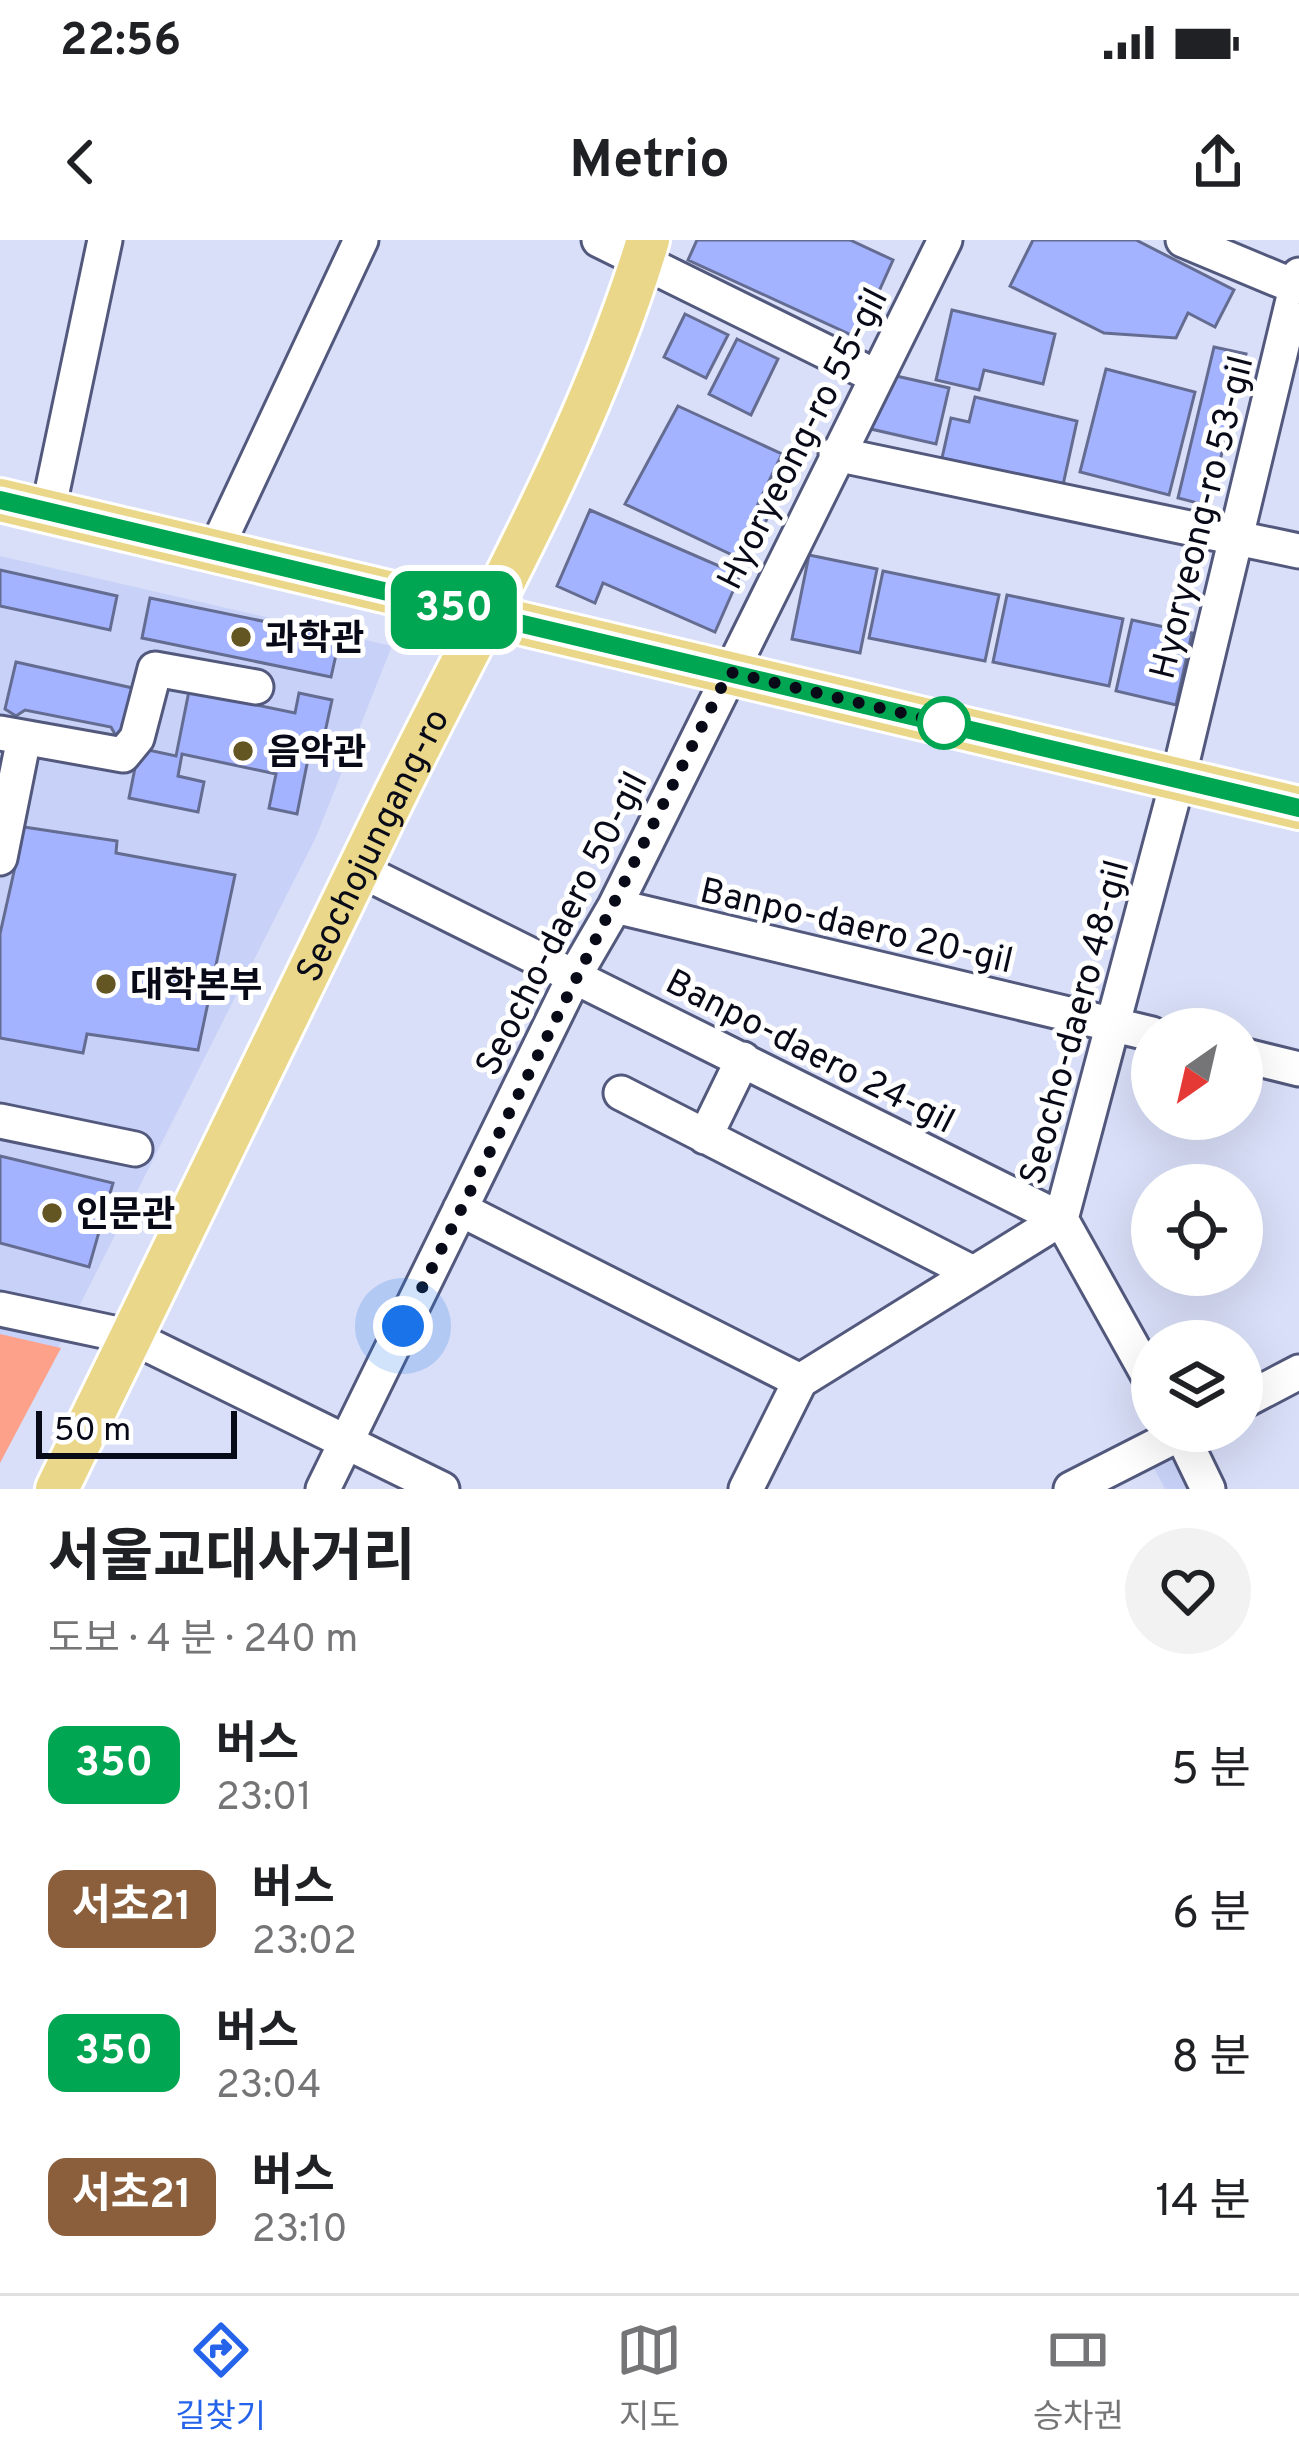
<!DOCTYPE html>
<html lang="ko">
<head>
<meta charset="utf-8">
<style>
	body { margin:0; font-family:Overpass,"Noto Sans KR",sans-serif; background:#f2f2f2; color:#202124; height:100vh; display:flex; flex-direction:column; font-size:45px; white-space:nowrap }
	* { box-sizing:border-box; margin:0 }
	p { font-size:39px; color:#757577 }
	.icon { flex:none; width:66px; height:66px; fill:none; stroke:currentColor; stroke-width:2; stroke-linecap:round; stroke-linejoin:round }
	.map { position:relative; height:1249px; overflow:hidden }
	.panel { display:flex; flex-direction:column; background:#fff; flex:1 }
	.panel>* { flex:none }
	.badge { padding:0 24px; border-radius:18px; font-size:42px; line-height:78px }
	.needle { width:78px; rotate:214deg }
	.fabs { position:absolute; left:1131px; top:768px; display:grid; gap:24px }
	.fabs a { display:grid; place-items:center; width:132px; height:132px; border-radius:50%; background:#fff; box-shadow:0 12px 48px #0002; font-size:60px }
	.scale { position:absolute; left:36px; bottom:30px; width:201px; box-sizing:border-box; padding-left:12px; border:6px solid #080a18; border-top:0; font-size:33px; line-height:42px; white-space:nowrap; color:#080a18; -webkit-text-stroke:9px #fff; paint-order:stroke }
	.you { position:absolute; width:60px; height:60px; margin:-30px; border:9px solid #fff; border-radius:50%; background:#1a73e8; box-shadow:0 0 0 18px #1a73e833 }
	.map>.badge { position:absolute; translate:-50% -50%; box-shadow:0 0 0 6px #fff }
	.round { display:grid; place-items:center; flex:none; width:126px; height:126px; border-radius:63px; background:#f2f2f2 }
	.overview { display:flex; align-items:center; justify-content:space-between; height:204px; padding:0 48px }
	h1 { font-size:57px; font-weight:700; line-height:90px }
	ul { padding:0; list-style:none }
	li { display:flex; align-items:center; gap:36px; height:144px; padding:0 48px }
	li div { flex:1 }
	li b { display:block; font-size:45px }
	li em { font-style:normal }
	li .badge { min-width:132px; font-weight:700; text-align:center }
	.status { display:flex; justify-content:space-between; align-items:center; height:84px; padding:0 60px; background:#fff; direction:ltr }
	.status svg { height:33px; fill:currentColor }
	header { display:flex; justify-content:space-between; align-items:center; height:156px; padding:0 48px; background:#fff; font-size:54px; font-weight:700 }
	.dock { display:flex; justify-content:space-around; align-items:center; height:168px; border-top:3px solid #e0e0e0; background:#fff; font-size:33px; color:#757577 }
	.dock a { display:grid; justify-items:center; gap:6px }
	.dock .selected { color:#2563eb }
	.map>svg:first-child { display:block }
	.built { fill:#c8d2f8 }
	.green { fill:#fda18b }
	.building { fill:#a3b3ff; stroke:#646c91; stroke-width:3 }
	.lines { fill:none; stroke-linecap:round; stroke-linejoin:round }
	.minor-casing { stroke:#52597d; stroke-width:39 }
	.major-casing { stroke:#fff; stroke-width:48 }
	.minor { stroke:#fff; stroke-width:33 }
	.major { stroke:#ead789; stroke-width:42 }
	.line-casing { stroke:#fff; stroke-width:27 }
	.line { stroke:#00a651; stroke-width:18 }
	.walk { stroke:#080a18; stroke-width:12; stroke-dasharray:0 21.6 }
	.poi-dot { fill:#645623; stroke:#fff; stroke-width:4.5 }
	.stop-dot { fill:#fff; stroke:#00a651; stroke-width:6 }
	.labels { text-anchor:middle; stroke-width:10; stroke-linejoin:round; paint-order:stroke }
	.street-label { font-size:36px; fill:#080a18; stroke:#fff }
	.poi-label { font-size:36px; font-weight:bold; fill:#080a18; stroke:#fff; text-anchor:start }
</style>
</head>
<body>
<div class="status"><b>22:56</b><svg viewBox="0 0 49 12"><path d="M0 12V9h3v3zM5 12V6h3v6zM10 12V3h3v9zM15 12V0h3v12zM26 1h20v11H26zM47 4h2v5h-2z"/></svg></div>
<header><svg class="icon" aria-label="back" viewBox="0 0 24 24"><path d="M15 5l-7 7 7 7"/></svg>Metrio<svg class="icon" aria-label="share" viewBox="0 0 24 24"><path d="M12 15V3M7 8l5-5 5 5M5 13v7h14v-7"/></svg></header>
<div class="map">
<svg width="1299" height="1249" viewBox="0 0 1299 1249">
	<rect width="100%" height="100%" fill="#d9dff8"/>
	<!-- built -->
	<path class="built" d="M0 316 392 406 316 597 0 1223Z
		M1171 1202 1195 1249H1165L1148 1217Z"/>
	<!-- green -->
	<path class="green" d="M0 1094 61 1108 0 1223Z"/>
	<!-- building -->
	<path class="building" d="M697 0H850L893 20 858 98 688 20Z
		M1033 0H1136L1234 50 1215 87 1188 73 1176 98 1104 93 1010 46Z
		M952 70 1055 94 1043 144 984 130 979 150 936 140Z
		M685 74 728 95 706 138 664 117Z
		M737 99 778 119 751 175 709 154Z
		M1214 107 1246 114 1209 266 1178 258Z
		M1106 129 1195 152 1169 255 1080 232Z
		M883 133 949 148 936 204 871 189Z
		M975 157 1077 181 1063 245 942 218 951 178 969 182Z
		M678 166 782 214 758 264 771 270 747 322 625 264Z
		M590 270 740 335 715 392 603 343 595 363 557 346Z
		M809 315 877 329 860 413 792 399Z
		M0 330 117 356 110 390 0 366Z
		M883 331 999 355 985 421 869 398Z
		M1007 355 1123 379 1109 446 993 422Z
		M150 358 340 397 331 437 142 398Z
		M1132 380 1192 393 1176 465 1116 451Z
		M16 422 137 449 126 496H116L111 487 25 470 16 476 5 469Z
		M189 451 295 473 299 453 332 460 322 506 311 504 297 574 269 568 276 534 182 514 178 536 204 542 198 572 129 558 139 508 176 516Z
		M24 587 117 601 116 613 235 635 198 810 87 794 83 813 0 798V694Z
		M0 916 113 943 89 1027 0 1003Z"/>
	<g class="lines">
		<defs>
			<path id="minor" d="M599 0 875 136
				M1183 0 1296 47
				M836 214 1299 311
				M48 271 105 0
				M215 311 361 0
				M0 493 123 515 137 498 155 429 256 447
				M0 618 24 498
				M358 629 1061 979 1152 1142
				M615 666 1152 794
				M1242 815 1299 829
				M621 853 973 1033
				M0 881 135 909
				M705 897 743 819
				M460 969 800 1141
				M0 1069 132 1097 442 1249
				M1242 1162 1299 1132
				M1180 1191 1208 1249
				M323 1249 575 735 615 666 945 0
				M746 1249 800 1141 1061 979 1178 539 1299 35
				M1071 1249 1185 1191"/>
			<g id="major">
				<path d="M0 260 1299 568"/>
				<path id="s1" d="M57 1249C172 1015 284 779 400 545 489 366 590 192 648 0"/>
			</g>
		</defs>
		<!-- minor casing -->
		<use href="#minor" class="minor-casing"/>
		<!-- major casing -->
		<use href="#major" class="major-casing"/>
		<!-- minor -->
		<use href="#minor" class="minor"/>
		<!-- major -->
		<use href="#major" class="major"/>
	</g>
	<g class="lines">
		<defs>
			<path id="line" d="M0 260 1299 568"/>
		</defs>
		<!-- line casing -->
		<use href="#line" class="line-casing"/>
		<!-- line -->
		<use href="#line" class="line"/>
		<!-- walk -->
		<path class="walk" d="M403 1086 729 432 953 485 944 483"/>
	</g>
	<!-- markers -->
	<g class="poi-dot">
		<circle cx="241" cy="397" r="12"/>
		<circle cx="243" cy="511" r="12"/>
		<circle cx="106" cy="744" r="12"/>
		<circle cx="52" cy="973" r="12"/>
	</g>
	<circle class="stop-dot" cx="944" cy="483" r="24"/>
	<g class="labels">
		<!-- street labels -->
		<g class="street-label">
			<text transform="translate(801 198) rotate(-63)" y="13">Hyoryeong-ro 55-gil</text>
			<text transform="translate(1200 277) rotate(-76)" y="13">Hyoryeong-ro 53-gil</text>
			<text dy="13" stroke="none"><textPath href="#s1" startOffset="717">Seochojungang-ro</textPath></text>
			<text transform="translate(560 683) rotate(-63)" y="13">Seocho-daero 50-gil</text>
			<text transform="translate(857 684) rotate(13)" y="13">Banpo-daero 20-gil</text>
			<text transform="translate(1073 782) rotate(-75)" y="13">Seocho-daero 48-gil</text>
			<text transform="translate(811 810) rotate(27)" y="13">Banpo-daero 24-gil</text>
		</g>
		<!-- poi labels -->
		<g class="poi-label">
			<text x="265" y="410">과학관</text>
			<text x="267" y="524">음악관</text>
			<text x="130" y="757">대학본부</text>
			<text x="76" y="986">인문관</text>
		</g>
	</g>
</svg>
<div class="fabs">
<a><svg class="needle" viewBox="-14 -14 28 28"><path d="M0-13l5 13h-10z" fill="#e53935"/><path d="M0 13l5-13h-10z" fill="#757577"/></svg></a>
<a><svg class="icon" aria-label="locate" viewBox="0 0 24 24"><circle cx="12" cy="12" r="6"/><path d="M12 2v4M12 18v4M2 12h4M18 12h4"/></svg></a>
<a><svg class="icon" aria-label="layers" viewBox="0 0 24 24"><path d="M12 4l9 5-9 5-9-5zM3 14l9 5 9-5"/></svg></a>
</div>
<div class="scale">50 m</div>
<div class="you" style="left:403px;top:1086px"></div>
<b class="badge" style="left:454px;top:370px;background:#00a651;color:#fff">350</b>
</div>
<section class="panel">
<div class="overview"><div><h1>서울교대사거리</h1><p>도보 · 4 분 · 240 m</p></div><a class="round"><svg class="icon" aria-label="heart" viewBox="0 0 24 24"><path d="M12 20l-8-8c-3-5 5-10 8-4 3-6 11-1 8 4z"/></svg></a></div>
<ul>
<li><span class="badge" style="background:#00a651;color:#fff">350</span><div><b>버스</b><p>23:01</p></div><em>5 분</em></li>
<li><span class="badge" style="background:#8b5e3c;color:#fff">서초21</span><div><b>버스</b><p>23:02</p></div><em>6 분</em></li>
<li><span class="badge" style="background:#00a651;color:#fff">350</span><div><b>버스</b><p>23:04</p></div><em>8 분</em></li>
<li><span class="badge" style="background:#8b5e3c;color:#fff">서초21</span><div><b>버스</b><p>23:10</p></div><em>14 분</em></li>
</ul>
</section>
<nav class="dock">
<a class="selected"><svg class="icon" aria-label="directions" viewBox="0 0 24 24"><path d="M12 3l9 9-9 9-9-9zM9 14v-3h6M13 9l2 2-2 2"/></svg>길찾기</a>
<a><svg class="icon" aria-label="map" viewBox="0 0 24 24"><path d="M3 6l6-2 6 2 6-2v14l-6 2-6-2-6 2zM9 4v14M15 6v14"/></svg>지도</a>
<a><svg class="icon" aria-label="tickets" viewBox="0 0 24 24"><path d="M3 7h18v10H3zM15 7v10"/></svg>승차권</a>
</nav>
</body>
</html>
